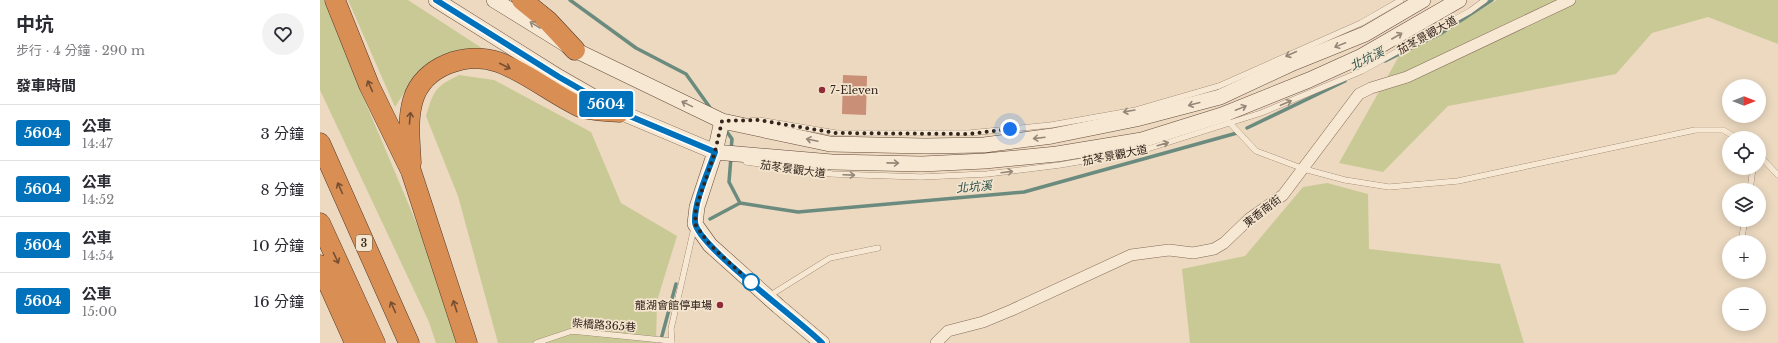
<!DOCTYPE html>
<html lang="zh-TW">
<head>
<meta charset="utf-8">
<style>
	body { margin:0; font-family:"Libre Baskerville","Noto Sans TC",serif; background:#f2f2f3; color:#2b2b33; height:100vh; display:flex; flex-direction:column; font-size:15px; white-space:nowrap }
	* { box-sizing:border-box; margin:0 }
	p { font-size:13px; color:#7c7c81 }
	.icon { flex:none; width:22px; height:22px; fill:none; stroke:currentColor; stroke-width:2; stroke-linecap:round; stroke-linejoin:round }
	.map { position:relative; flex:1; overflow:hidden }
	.side { display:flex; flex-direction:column; background:#fff; width:320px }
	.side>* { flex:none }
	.badge { padding:0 8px; border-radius:3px; font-size:14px; line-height:26px }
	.needle { width:26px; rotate:90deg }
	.tools { position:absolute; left:1402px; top:79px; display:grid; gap:8px }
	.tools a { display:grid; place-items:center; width:44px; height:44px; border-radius:50%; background:#fff; box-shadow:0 2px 10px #0003; font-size:20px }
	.you { position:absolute; width:20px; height:20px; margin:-10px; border:3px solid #fff; border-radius:50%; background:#1a73e8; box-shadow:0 0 0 6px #1a73e833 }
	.map>.badge { position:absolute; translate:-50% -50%; box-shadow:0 0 0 2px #fff }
	h2 { padding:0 16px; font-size:15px; line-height:36px }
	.round { display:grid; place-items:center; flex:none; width:42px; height:42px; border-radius:21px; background:#f2f2f3 }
	.overview { display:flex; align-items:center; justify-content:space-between; height:68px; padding:0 16px }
	h1 { font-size:19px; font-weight:700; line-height:30px }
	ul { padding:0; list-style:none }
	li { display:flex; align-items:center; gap:12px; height:56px; padding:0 16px; border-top:1px solid #e1e1e2 }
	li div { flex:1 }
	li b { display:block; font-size:15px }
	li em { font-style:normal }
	li .badge { min-width:44px; font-weight:700; text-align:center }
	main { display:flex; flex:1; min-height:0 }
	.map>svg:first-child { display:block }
	.green { fill:#c9c995 }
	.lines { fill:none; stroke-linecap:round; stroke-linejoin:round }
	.stream { stroke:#6b8b7f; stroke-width:3.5 }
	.building { fill:#c98f77 }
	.lane-casing { stroke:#846b59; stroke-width:6 }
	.street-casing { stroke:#846b59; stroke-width:12 }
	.secondary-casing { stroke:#664c3c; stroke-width:16 }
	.highway-casing { stroke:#523a2d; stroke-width:21 }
	.lane { stroke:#f7e8d3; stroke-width:5.5 }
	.street { stroke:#f7e8d3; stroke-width:11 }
	.secondary { stroke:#f7e8d3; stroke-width:15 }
	.highway { stroke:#d98e53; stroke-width:20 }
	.oneway { stroke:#968678 }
	.oneway2 { stroke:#764f33 }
	.line-casing { stroke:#fff; stroke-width:9 }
	.line { stroke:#0072bc; stroke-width:6 }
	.walk { stroke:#34251d; stroke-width:4; stroke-dasharray:0 7.2 }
	.poi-dot { fill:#902b38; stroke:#f4e5cf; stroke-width:1.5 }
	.stop-dot { fill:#fff; stroke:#0072bc; stroke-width:2 }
	.labels { text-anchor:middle; stroke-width:3.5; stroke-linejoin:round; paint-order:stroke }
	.shield { fill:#f4e5cf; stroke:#6e5f52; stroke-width:1 }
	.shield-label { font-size:10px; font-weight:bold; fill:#34251d }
	.street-label { font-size:11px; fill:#34251d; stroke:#f4e5cf }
	.poi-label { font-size:11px; fill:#34251d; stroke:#f4e5cf; text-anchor:start }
	.water-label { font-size:12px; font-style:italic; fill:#2c534c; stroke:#f4e5cf }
</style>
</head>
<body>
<main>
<section class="side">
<div class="overview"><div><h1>中坑</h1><p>步行 · 4 分鐘 · 290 m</p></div><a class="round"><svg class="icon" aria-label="heart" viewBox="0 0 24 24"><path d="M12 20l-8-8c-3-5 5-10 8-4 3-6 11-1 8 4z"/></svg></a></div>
<h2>發車時間</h2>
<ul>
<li><span class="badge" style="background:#0072bc;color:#fff">5604</span><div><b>公車</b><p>14:47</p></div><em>3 分鐘</em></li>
<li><span class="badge" style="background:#0072bc;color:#fff">5604</span><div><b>公車</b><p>14:52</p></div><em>8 分鐘</em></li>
<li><span class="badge" style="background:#0072bc;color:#fff">5604</span><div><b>公車</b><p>14:54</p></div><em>10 分鐘</em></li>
<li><span class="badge" style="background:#0072bc;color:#fff">5604</span><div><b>公車</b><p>15:00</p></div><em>16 分鐘</em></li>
</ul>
</section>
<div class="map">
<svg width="1458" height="343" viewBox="0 0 1458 343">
	<rect width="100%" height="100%" fill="#ecd9c0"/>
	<!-- green -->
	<path class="green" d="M0 0H4C21 44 39 88 58 132 87 201 118 270 140 343H116L109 322 0 90Z
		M28 0H88L174 56 106 66 96 74 75 107Z
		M1177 0H1458V44L1388 17 1332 33 1296 74 1128 106 1063 172 1019 163 1079 56Z
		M139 75 174 80 271 132 301 203 357 236 337 301 336 343H178L138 196 106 116C114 90 115 87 139 75Z
		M1007 183 1048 194 1049 249 1180 264 1204 343H870L862 269 925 256 983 187Z"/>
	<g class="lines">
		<!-- stream -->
		<path class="stream" d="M250 0 316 48 366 74 391 109
			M1065 61 1120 34 1172 0
			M927 128 1025 81
			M405 129 412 139 411 150
			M411 157 409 182 420 203
			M390 219 420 203 478 212 704 192 917 133
			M340 343 356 284"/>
	</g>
	<!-- building -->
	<path class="building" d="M523 75 547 76 546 115 522 114Z"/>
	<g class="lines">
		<defs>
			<path id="lane" d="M429 121 439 120 516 133H649L731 125 816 110 899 86 1041 23 1081 0
				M908 121 936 151 984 169 1025 180 1069 187 1138 181 1375 130H1403L1417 138
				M1439 155 1458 175
				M426 162 512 174 601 177 667 174 740 165 821 151 941 113 1042 71 1150 11 1165 0
				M1430 190 1433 168
				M1421 242 1425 220
				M449 296 510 258 558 248
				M216 343 252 331 352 341
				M352 343 351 329 374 228"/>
			<path id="street" d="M616 343 628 331 663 322 692 310 811 255 849 250 873 253 894 249 904 243 929 219 963 195 1039 94 1051 88 1087 77 1250 0"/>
			<path id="secondary" d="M116 0 239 77 300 112 395 152 512 162 602 164 665 161 737 154 822 140 902 115 989 80 1042 56 1139 0
				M174 0 255 50 402 121 510 144 605 146 664 145 732 136 816 119 900 97 973 63 1045 34 1103 0
				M402 121 395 152 377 207 375 224 390 245 458 306 502 343"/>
			<path id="highway" d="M15 0 49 85 91 171 147 343
				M202 0 228 21 255 50
				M0 143 89 343
				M91 163C90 143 87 120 93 100 103 66 146 51 178 62 206 72 231 93 258 106 268 111 288 111 300 112
				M0 223 55 343
				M0 265 35 343"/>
		</defs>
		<!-- lane casing -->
		<use href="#lane" class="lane-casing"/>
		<!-- street casing -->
		<use href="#street" class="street-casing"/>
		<!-- secondary casing -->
		<use href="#secondary" class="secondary-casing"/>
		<!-- highway casing -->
		<use href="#highway" class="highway-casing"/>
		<!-- lane -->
		<use href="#lane" class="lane"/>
		<!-- street -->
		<use href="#street" class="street"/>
		<!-- secondary -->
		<use href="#secondary" class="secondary"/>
		<!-- highway -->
		<use href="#highway" class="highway"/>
	</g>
	<!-- one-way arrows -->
	<defs><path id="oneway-shaft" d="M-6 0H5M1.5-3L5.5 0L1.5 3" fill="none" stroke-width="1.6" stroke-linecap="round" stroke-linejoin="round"/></defs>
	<g class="oneway">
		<use href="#oneway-shaft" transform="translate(215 25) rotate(-148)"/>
		<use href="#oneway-shaft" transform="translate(1077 36) rotate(-30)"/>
		<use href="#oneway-shaft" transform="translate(1020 45) rotate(158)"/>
		<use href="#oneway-shaft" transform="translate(971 54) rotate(156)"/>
		<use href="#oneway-shaft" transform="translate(966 103) rotate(-23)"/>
		<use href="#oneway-shaft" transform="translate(367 104) rotate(-154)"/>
		<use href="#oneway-shaft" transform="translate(874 104) rotate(165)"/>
		<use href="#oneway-shaft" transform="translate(921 108) rotate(-22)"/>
		<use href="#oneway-shaft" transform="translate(809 111) rotate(170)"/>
		<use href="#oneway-shaft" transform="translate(719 138) rotate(173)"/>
		<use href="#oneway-shaft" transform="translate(492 140) rotate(-168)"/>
		<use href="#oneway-shaft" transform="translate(843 144) rotate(-16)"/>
		<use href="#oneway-shaft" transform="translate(573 163) rotate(1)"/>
		<use href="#oneway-shaft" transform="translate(687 172) rotate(-7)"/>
		<use href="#oneway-shaft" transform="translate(529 175) rotate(2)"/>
	</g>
	<g class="oneway2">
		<use href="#oneway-shaft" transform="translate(185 66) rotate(27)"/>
		<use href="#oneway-shaft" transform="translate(50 86) rotate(-114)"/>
		<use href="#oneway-shaft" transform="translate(90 118) rotate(-85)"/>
		<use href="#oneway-shaft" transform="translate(20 188) rotate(-114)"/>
		<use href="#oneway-shaft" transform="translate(16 258) rotate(65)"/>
		<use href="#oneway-shaft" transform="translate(135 306) rotate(-108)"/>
		<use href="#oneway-shaft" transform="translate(73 307) rotate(-114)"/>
	</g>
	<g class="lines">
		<defs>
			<path id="line" d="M116 0 239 77 300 112 395 152C388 172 374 202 375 222 376 245 482 322 502 343"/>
		</defs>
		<!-- line casing -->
		<use href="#line" class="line-casing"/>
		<!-- line -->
		<use href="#line" class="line"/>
		<!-- walk -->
		<path class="walk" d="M431 282 436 287 390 245 375 224 376 208 395 152 402 121 438 120 516 133 649 134 690 129"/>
	</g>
	<!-- markers -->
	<g class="poi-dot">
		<circle cx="502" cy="90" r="4"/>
		<circle cx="400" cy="305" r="4"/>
	</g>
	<circle class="stop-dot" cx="431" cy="282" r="8"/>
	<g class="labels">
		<!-- shield labels -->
		<rect class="shield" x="36" y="235" width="16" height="16" rx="3"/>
		<g class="shield-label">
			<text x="44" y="247">3</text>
		</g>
		<!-- street labels -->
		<g class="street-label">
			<text transform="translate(1107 35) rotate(-29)" y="4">茄苳景觀大道</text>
			<text transform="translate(795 155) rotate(-11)" y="4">茄苳景觀大道</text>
			<text transform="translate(473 169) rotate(8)" y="4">茄苳景觀大道</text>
			<text transform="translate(942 211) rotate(-38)" y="4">東香南街</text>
			<text transform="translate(284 325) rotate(4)" y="4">柴橋路365巷</text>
		</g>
		<!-- poi labels -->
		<g class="poi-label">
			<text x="510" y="94">7-Eleven</text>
			<text x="392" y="309" text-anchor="end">龍湖會館停車場</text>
		</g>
		<!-- water labels -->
		<g class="water-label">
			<text transform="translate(1047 59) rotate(-26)" y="4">北坑溪</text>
			<text transform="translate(654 187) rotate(-5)" y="4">北坑溪</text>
		</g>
	</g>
</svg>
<div class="tools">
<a><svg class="needle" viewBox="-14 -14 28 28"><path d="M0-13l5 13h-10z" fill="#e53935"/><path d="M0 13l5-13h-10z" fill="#7c7c81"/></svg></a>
<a><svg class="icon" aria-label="locate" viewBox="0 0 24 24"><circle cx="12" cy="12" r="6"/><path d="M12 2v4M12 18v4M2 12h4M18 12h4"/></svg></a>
<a><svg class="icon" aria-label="layers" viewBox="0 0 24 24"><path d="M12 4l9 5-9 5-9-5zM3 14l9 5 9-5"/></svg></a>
<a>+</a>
<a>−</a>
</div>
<div class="you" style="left:690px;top:129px"></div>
<b class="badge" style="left:286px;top:104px;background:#0072bc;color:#fff">5604</b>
</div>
</main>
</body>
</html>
